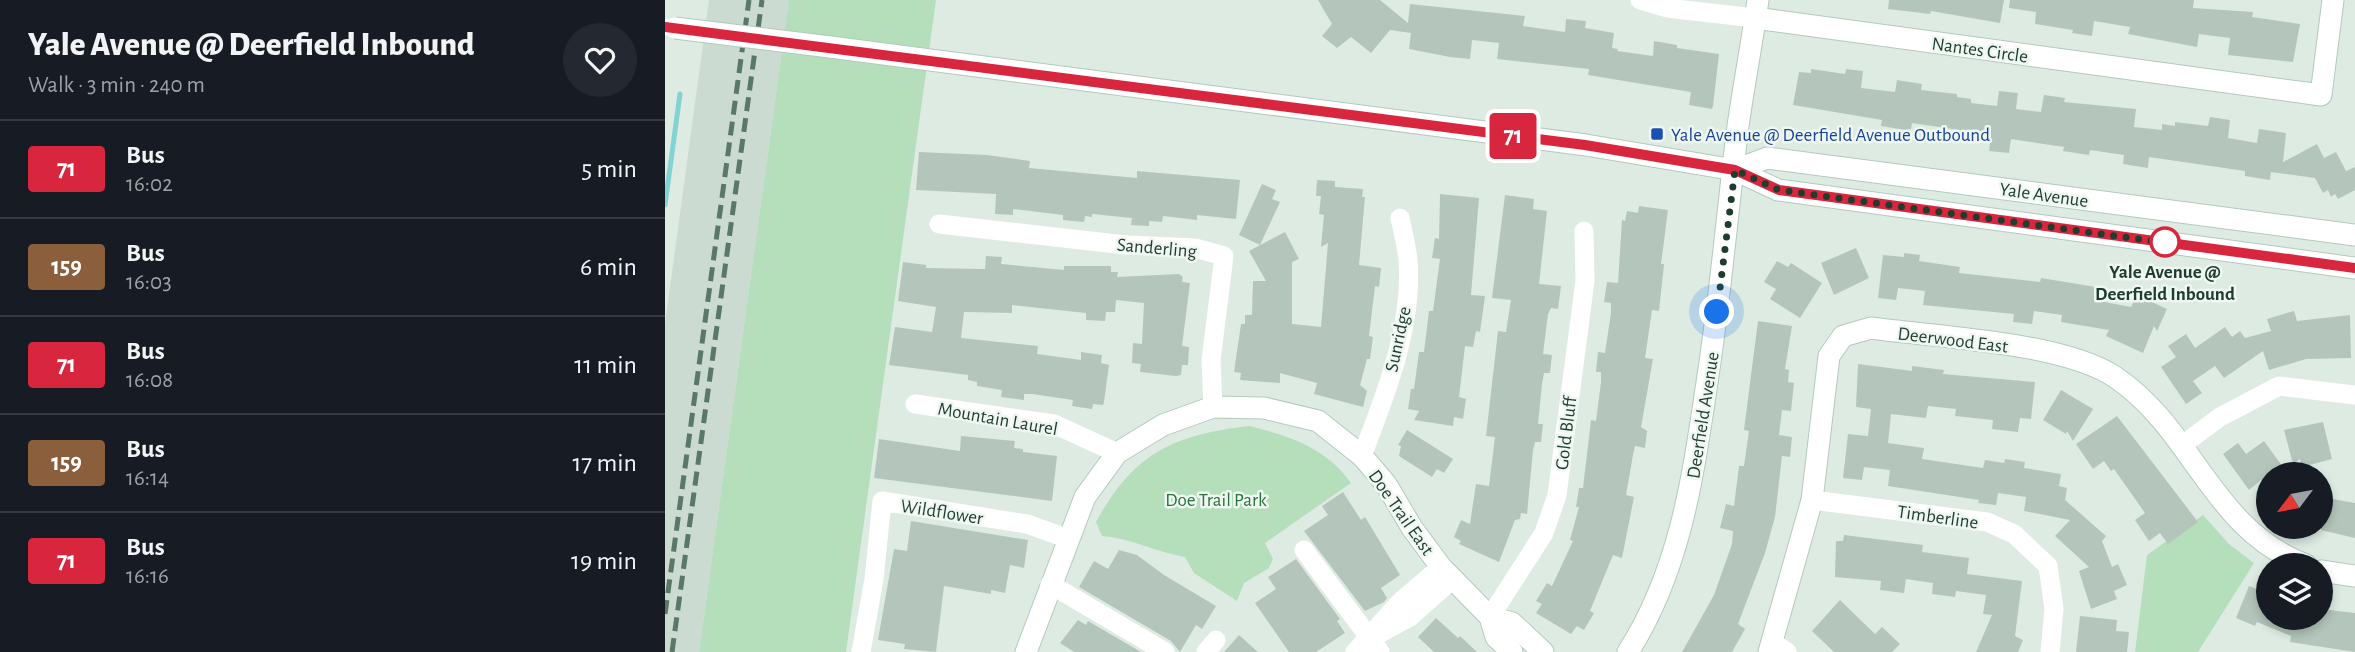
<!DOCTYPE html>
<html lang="en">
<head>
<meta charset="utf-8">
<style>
	body { margin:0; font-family:"Alegreya Sans",sans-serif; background:#242831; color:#f1f3f6; height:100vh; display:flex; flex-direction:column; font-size:26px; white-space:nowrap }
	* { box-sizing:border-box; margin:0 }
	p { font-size:23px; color:#9ea1a6 }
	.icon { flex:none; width:38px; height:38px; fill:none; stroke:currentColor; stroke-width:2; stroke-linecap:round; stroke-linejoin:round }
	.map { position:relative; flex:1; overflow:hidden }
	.drawer { display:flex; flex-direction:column; background:#171b24; width:665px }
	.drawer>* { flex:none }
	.badge { padding:0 14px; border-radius:5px; font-size:24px; line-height:46px }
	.needle { width:46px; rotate:238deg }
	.buttons { position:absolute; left:1591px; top:462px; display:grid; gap:14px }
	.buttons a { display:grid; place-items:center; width:77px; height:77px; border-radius:50%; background:#171b24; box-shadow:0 4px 10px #0003; font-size:35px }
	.you { position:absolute; width:35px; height:35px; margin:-18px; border:5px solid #fff; border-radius:50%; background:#1a73e8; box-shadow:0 0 0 10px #1a73e833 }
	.map>.badge { position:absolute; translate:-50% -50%; box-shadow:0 0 0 4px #fff }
	.round { display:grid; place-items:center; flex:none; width:74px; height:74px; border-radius:37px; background:#242831 }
	.overview { display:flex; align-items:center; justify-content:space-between; height:119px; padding:0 28px }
	h1 { font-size:33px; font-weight:800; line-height:52px }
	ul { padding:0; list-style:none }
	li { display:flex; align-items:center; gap:21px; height:98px; padding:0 28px; border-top:2px solid #363941 }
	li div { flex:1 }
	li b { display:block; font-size:26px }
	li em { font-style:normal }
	li .badge { min-width:77px; font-weight:700; text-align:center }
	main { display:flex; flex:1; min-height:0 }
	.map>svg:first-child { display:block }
	.built { fill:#ccdbd2 }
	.green { fill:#b5deba }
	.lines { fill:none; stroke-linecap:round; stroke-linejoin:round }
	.stream { stroke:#82d4d3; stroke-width:5 }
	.building { fill:#b4c6bb }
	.secondary-casing { stroke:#b1cbbd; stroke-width:23 }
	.street { stroke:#fff; stroke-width:19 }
	.secondary { stroke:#fff; stroke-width:21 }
	.rail { stroke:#59786a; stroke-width:5; stroke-dasharray:14 7; stroke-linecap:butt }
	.secondary-bridge-casing { stroke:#b1cbbd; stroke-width:23; stroke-linecap:butt }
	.secondary-bridge { stroke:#fff; stroke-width:21 }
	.line-casing { stroke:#fff; stroke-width:16 }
	.line { stroke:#d7263d; stroke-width:10 }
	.walk { stroke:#1f3c2f; stroke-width:7; stroke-dasharray:0 12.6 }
	.transit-dot { fill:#1a4fb4; stroke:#eff7f2; stroke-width:2.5 }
	.stop-dot { fill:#fff; stroke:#d7263d; stroke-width:3.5 }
	.labels { text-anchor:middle; stroke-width:5; stroke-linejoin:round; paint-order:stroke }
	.street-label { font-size:19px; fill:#1f3c2f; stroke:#eff7f2 }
	.transit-label { font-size:19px; fill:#164399; stroke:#eff7f2; text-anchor:start }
	.stop-label { font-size:19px; font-weight:bold; fill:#1f3c2f; stroke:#eff7f2 }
	.park-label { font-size:19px; fill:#277538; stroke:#eff7f2 }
</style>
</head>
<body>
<main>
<section class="drawer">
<div class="overview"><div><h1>Yale Avenue @ Deerfield Inbound</h1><p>Walk · 3 min · 240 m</p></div><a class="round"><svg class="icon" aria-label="heart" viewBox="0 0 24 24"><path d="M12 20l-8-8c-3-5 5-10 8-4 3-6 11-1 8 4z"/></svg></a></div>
<ul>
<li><span class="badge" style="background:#d7263d;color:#fff">71</span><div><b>Bus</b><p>16:02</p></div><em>5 min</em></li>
<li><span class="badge" style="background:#8b5e3c;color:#fff">159</span><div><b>Bus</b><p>16:03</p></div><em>6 min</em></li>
<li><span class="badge" style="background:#d7263d;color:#fff">71</span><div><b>Bus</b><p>16:08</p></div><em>11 min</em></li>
<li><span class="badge" style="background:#8b5e3c;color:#fff">159</span><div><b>Bus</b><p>16:14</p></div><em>17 min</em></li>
<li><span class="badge" style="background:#d7263d;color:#fff">71</span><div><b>Bus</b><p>16:16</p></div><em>19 min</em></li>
</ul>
</section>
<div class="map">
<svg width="1690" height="652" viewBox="0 0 1690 652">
	<rect width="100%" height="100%" fill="#deebe3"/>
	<!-- built -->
	<path class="built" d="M44 0H124L34 652H0V324Z"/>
	<!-- green -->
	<path class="green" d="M124 0H271L181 652H34Z
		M584 426C625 436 661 448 686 483L600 543 608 559 604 568 579 583 572 601 529 573 520 557C491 552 466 538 437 536L431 522C469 453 508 435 584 426Z
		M1538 515 1564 544 1589 563 1533 652H1470L1482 555Z"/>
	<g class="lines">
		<!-- stream -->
		<path class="stream" d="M0 205 15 94"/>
	</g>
	<!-- building -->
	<path class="building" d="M653 0H715L743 23 745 4 860 16 858 26 900 32 901 19 921 21 920 28 949 33 947 48 953 49 952 51 988 56 989 41 1012 45V48L1054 54 1048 106 1047 109 1024 105 1026 92 923 75 924 69 832 59 834 43 807 40 805 59 785 57 744 49 746 33 725 30 706 53 686 37 672 48 657 36 667 24Z
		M1224 0H1339L1335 23 1266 11 1265 14 1223 9Z
		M1345 0H1529L1528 8 1588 12 1587 17 1635 24 1628 62 1563 55 1565 38 1534 34 1532 47 1463 34 1465 27 1429 21 1427 36 1407 33 1408 30 1370 24 1371 12 1344 8Z
		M1146 69 1180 74 1181 69 1198 71 1196 88 1230 92 1232 80 1257 84 1256 90 1292 94V97L1306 99V103L1332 106 1334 91 1353 93 1351 109 1376 112 1379 95 1400 98 1399 102 1471 109 1469 127 1497 130V124L1510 126V122L1543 126 1545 117 1565 120 1563 138 1592 143 1594 129 1621 133 1618 162 1652 144 1659 158 1671 152 1681 171 1690 167V190L1673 199 1670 194 1666 197 1663 190 1658 193 1650 178 1606 172 1605 180 1580 176V171L1484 157 1483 168 1458 164 1459 155 1425 150 1424 155 1398 151 1399 147 1346 139 1344 153 1324 151 1326 136 1315 133 1247 123 1246 129 1241 130 1216 126 1217 120 1128 105 1134 72 1146 73Z
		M254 152 322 155 365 161 364 168 472 178V171L575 180 571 219 532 215V220L498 216 497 222 484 221V226L466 225 467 218 427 214V217L420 216 419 222 398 220V215L348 209V215L330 214 331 194 251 190Z
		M652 180 670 181V187L698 189 697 197H700L694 265 716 268 714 287 710 286 704 336 708 337 705 359H702L695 385 702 391 698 407 649 394 652 383 615 373V383L575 380 576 373 569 372 576 324H580V315H587L588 281H601L584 251 620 232 634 259 627 262V324L656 327 663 243 656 247 659 215 654 214 656 196H651Z
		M597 184 611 190 607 199 615 202 595 245 574 235Z
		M775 194 814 198 806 295 820 296 815 332 811 331 808 347 800 346 794 397 801 399 798 419 789 417 788 426 749 420 754 411 743 409 746 389H749L754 352H759L764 311H768L775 259 767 258 770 238 774 239Z
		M840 195 869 199 868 209 882 211 874 284 896 286 893 309 886 308 883 314 878 354 887 355 885 373H879L877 384 873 424H878L876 442H870L868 450 862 514 856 513 855 519 850 520 834 562 794 544 796 541 789 537 796 520 805 524 811 484 824 486 830 437 821 436 833 331 841 332 846 300 827 298Z
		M974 206 1003 210 996 264H999L994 311 987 310 980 358 988 359 976 427 982 431 980 448 970 446 968 455 961 495 969 497 957 558 948 555 925 611 929 613 919 630 912 626 906 634 871 613 877 604 871 601 882 583 887 586 908 541 905 540 914 507H911L914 488H918L926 420 931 421 936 382V372H931L933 352 940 353 946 313V303L939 302 942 282 953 283 957 220 960 221 962 211 973 213Z
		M1191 248 1204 278 1169 295 1156 263Z
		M1239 253 1255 255 1254 261 1295 267 1294 273 1375 282 1376 278 1431 287 1429 300 1466 307 1472 295 1502 309 1492 331 1489 326 1478 353 1441 336 1444 330 1396 322 1397 315 1369 311 1367 324 1348 322 1349 314 1258 305 1260 291 1233 288 1231 300 1213 298 1218 255 1239 257Z
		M321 256 337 257 336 264 399 270V266H446V272H453L452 277 514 274 518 277 517 282 525 283 517 346 524 347 523 365H517L516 375 511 376 475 372 476 364 467 363 468 343 477 344 479 303 451 300 450 312H441L440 321 421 320V313L347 305V313L299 312 296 338 373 346 372 354 416 360V352L437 355 436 363 444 365 439 402 438 405 428 404 427 409 407 406 408 400 367 394H359V400L336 397 337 390 312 386V382L303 380V375L224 365 230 327 267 332 271 307 233 301 238 262 261 265V268L320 269Z
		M1112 261 1123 267 1126 263 1157 283 1135 318 1105 299 1111 289 1099 282Z
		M1629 311 1632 321 1685 315 1686 358 1641 359 1604 370 1598 351 1559 378 1550 366 1528 381 1537 393 1521 404 1496 367 1511 357 1503 346 1521 334 1530 348 1560 327 1567 337 1575 331 1580 338 1606 331 1602 319Z
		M1093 321 1127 326 1120 369 1124 370 1123 382 1129 383 1126 411 1117 410 1114 435 1127 437 1125 457 1117 456 1110 517 1100 553 1073 624 1080 629 1067 652H1017L1049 595 1067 544 1068 531 1055 528 1061 504 1069 506 1074 466H1079L1084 431 1079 430Z
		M1193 364 1247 371V366L1279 370 1278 374 1370 382 1366 419 1355 418 1353 432 1327 429 1328 420 1290 416 1291 409 1263 406 1261 418 1226 414 1223 443 1259 448 1257 459 1318 468 1320 460 1339 463 1340 459 1360 462 1359 468 1396 474 1394 486 1402 488 1400 500 1441 536 1437 541 1447 567 1453 564 1462 585 1449 591 1452 599 1426 609 1414 571 1424 567 1390 536 1405 520 1359 511 1361 497 1333 493 1331 505 1313 503 1314 500 1223 486 1225 470 1199 467 1197 480 1178 478 1183 434 1203 436 1206 409 1191 407Z
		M1396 390 1428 409 1408 441 1402 431 1401 434 1378 420Z
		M1452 416 1533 522 1503 544 1495 533 1484 541 1470 520 1480 513 1449 469 1446 471 1439 461 1428 469 1411 444Z
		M1658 422 1667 459 1637 467 1635 459 1628 464 1619 430Z
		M742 430 788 459 779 473 772 469 767 477 734 456 736 446 733 445Z
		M296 436 350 441 349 448 358 449V452L392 456 387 501 209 478 214 439 295 451Z
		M1599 441 1623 474H1603L1584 490 1558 454 1573 443 1581 454Z
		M678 492 696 520 700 517 735 575 716 588 722 598 719 602 700 611 639 531 663 515 657 506Z
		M1656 497 1690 503V538L1656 530Z
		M246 521 363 540 359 568 345 565 340 593 326 590V594L279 586 271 652 239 649 240 644 213 640 229 549 242 551Z
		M1179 535 1258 545 1257 552 1304 558 1302 574 1357 581 1350 636 1358 640 1353 652H1311L1327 615 1318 614 1321 595 1291 591 1290 597 1267 594 1268 583 1241 579 1239 593 1215 590 1216 581 1170 577 1171 541H1178Z
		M454 550 472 555 499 575 551 606 537 629 531 625 515 652 506 641 414 587 429 561 443 569Z
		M631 559 675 619 672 621 680 633 651 652H624L590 603 611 589 603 577Z
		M1584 586 1603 593V618H1656V609L1690 613V652L1625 642 1626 636 1592 622 1590 626 1571 618Z
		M1175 600 1210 634 1217 627 1235 644 1227 652H1169L1147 631Z
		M1415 616 1452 620 1451 631 1464 632 1462 652H1411Z
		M771 618 793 638 795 636 812 652H769L753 637Z
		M413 620 421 625 423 621 476 652H409L395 643Z
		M574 635 593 652H559Z"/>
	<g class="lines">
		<defs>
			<path id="secondary" d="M1090 18 1656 95 1668 0
				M165 47 921 145 1070 170 1113 190 1690 268
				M1070 170 1102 158 1690 235
				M1656 571 1690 576
				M825 617 847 623 878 652
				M361 652 420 497 452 453 498 425 548 407 599 408 653 421 697 456 721 484 747 528 776 567 825 617 831 637 847 652
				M963 652C1018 566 1029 468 1044 369 1056 288 1063 207 1073 126 1079 84 1087 42 1093 0
				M1104 652 1147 500 1164 356 1178 336 1206 328C1270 337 1398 342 1450 377 1529 430 1547 530 1641 565"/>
		</defs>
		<!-- secondary casing -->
		<use href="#secondary" class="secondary-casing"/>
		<!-- street -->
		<path class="street" d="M975 0 1002 8 1090 18
			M274 224 461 245 530 248 559 256 546 360 548 407
			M250 404 389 424 452 453
			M1516 446 1555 417 1614 386 1690 395
			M697 456C720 396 748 327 743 261 742 247 738 232 735 218
			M1147 500 1322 522 1349 534 1383 566 1389 609 1385 652
			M639 550 715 652
			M385 584 500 652
			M825 617 879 533 892 495 920 281 919 231
			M714 634 745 617 788 579
			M1109 643 1122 652
			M196 652 209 579 217 501 362 524 404 539
			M541 652 551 640
			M690 652 734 603 776 567"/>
		<!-- secondary -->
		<use href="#secondary" class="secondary"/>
		<!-- rail -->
		<path class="rail" d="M0 614 84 0
			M7 652 97 0"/>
		<defs>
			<path id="secondary-bridge" d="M10 28 165 47"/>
		</defs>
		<!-- secondary-bridge casing -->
		<use href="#secondary-bridge" class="secondary-bridge-casing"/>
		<!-- secondary-bridge -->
		<use href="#secondary-bridge" class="secondary-bridge"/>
	</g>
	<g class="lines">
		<defs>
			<path id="line" d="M0 27 920 145 1070 170 1114 190 1690 268"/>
		</defs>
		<!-- line casing -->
		<use href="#line" class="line-casing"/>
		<!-- line -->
		<use href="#line" class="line"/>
		<!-- walk -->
		<path class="walk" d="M1052 312 1070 170 1114 190 1510 244 1500 242"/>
	</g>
	<!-- markers -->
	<rect class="transit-dot" x="985" y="127" width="14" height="14" rx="3.5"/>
	<circle class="stop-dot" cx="1500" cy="242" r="14"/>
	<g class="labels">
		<!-- street labels -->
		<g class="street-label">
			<text transform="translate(1315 49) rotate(8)" y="7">Nantes Circle</text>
			<text transform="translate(1379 194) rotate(8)" y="7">Yale Avenue</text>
			<text transform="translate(492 247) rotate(5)" y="7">Sanderling</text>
			<text transform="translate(732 339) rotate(-78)" y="7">Sunridge</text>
			<text transform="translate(1288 339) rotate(7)" y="7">Deerwood East</text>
			<text transform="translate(1037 415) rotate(-81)" y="7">Deerfield Avenue</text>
			<text transform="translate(333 418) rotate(10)" y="7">Mountain Laurel</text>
			<text transform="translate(900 433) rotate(-83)" y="7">Gold Bluff</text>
			<text transform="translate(277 511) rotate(9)" y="7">Wildflower</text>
			<text transform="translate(737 512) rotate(55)" y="7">Doe Trail East</text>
			<text transform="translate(1273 516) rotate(8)" y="7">Timberline</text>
		</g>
		<!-- transit labels -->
		<g class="transit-label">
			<text x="1006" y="141">Yale Avenue @ Deerfield Avenue Outbound</text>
		</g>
		<!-- stop labels -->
		<g class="stop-label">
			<text x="1500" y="278">Yale Avenue @<tspan x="1500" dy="22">Deerfield Inbound</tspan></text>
		</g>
		<!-- park labels -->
		<g class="park-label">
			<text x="551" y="506">Doe Trail Park</text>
		</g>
	</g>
</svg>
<div class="buttons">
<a><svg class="needle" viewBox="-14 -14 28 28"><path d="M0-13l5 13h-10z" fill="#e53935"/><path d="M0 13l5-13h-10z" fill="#9ea1a6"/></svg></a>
<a><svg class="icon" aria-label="layers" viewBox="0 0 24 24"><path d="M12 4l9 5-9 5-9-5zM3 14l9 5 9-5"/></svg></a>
</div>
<div class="you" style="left:1052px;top:312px"></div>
<b class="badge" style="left:848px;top:136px;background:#d7263d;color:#fff">71</b>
</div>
</main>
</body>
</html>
